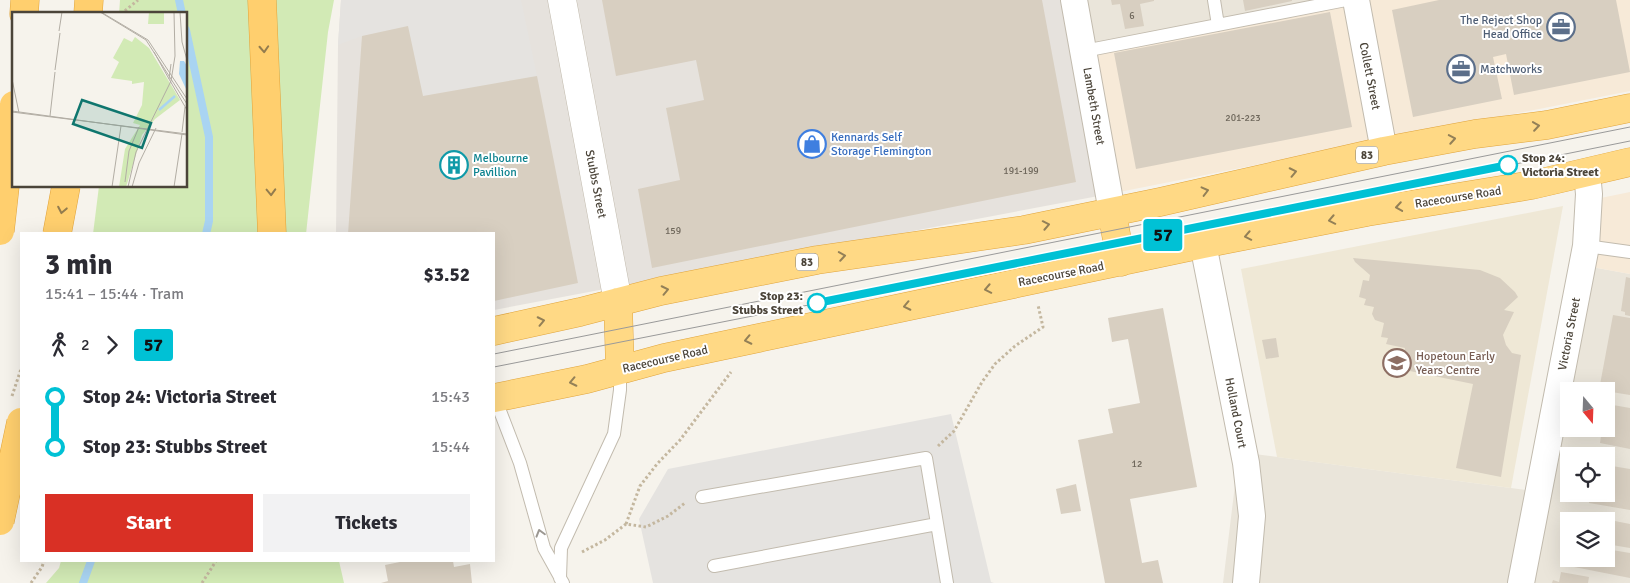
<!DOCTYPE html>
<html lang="en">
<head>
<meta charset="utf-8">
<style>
	body { margin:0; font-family:Signika,sans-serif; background:#f2f2f3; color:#2b2b33; height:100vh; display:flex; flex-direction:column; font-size:19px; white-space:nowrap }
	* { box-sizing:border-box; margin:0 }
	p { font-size:16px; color:#7c7c81 }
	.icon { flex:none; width:28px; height:28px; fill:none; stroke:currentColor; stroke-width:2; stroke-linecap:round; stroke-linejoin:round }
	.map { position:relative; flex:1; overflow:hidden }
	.side { position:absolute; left:20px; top:232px; width:475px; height:330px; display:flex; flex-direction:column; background:#fff; border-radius:0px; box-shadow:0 5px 20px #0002 }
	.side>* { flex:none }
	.badge { padding:0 10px; border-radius:4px; font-size:18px; line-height:32px }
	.needle { width:32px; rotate:161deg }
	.controls { position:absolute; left:1560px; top:382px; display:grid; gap:10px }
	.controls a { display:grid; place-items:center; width:55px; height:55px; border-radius:0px; background:#fff; box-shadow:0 5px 20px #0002; font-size:25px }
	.map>.badge { position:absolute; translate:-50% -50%; box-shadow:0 0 0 2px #fff }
	.legs { display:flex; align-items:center; gap:8px; height:55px; padding:0 25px; font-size:16px }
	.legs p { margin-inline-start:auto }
	.head { display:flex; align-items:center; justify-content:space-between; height:85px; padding:0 25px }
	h1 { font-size:28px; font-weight:700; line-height:38px }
	.cta { display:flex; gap:10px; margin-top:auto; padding:10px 25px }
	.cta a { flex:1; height:58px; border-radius:0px; background:#d93025; color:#fff; font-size:20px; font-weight:700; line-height:58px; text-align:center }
	.cta a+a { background:#f2f2f3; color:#2b2b33 }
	ul { padding:0 25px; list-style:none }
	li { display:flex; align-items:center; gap:18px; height:50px; font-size:19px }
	li i { display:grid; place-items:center; width:8px; height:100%; margin:0 6px; background:currentColor }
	li i::after { content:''; width:12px; height:12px; margin:-6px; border:4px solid; border-radius:50%; background:#fff }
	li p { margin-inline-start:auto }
	li:first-child i { background:linear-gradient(#0000 50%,currentColor 0) }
	li:last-child i { background:linear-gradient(currentColor 50%,#0000 0) }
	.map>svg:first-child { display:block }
	.residential { fill:#eae5da; fill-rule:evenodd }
	.commercial { fill:#f7ead8 }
	.industrial { fill:#e6e2dd }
	.education { fill:#efe8d6 }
	.green { fill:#d2eab5 }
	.parking { fill:#e5e3e0 }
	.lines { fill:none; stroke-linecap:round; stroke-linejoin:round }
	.stream { stroke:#a9d4f2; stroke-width:8 }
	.building { fill:#d8cfc1 }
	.service-casing { stroke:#c2bbae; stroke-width:14 }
	.minor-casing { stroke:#c2bbae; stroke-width:28 }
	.tertiary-casing { stroke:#c2bbae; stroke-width:29 }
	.trunk-casing { stroke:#e0a43c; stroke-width:29 }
	.motorway-casing { stroke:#e0a43c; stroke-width:29 }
	.path { stroke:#c4b79f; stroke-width:3; stroke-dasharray:2.5 2.5; stroke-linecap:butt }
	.service { stroke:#fff; stroke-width:12 }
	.minor { stroke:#fff; stroke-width:26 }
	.tertiary { stroke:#fff; stroke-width:28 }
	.trunk { stroke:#ffd985; stroke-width:28 }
	.motorway { stroke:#ffcf6e; stroke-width:28 }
	.tram { stroke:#9a9a9a; stroke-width:1 }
	.motorway-bridge-casing { stroke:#e0a43c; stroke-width:29; stroke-linecap:butt }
	.motorway-bridge { stroke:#ffcf6e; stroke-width:28 }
	.oneway { stroke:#937c4e }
	.oneway2 { stroke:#938057 }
	.oneway3 { stroke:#9c9892 }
	.line-1-casing { stroke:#fff; stroke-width:11 }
	.line-1 { stroke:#00c1d5; stroke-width:8 }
	.stop-1-dot { fill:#fff; stroke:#00c1d5; stroke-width:2.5 }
	.labels { text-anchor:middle; stroke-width:4; stroke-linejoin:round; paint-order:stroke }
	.number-label { font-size:10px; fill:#6e675b }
	.shield { fill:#fff; stroke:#817c74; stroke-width:1 }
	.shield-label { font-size:11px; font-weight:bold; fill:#4b4439 }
	.service-label { font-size:12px; fill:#4e5e75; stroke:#fff; text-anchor:end }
	.street-label { font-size:12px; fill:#4b4439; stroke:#fff }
	.shop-label { font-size:12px; fill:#366cbe; stroke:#fff; text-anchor:start }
	.culture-label { font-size:12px; fill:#0d838f; stroke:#fff; text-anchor:start }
	.stop-label { font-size:12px; font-weight:bold; fill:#4b4439; stroke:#fff; text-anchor:start }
	.education-label { font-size:12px; fill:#785e54; stroke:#fff; text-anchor:start }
	.inset-river { fill:none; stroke:#a9d4f2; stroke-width:2.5 }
	.inset-road { fill:none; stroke:#b2ada4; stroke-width:1 }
	.view { fill:#0f766e; fill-opacity:0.15; stroke:#0f766e; stroke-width:2.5 }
	.inset-edge { fill:none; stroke:#4b4439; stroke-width:2.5 }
</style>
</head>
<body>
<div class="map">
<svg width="1630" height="583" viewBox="0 0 1630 583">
	<rect width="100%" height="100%" fill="#f6f3ec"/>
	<!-- residential -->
	<path class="residential" d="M1074 0H1346L1084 51Z
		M1581 265 1630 274V583H1223L1239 452 1534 491ZM1569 391H1606V429H1569ZM1569 456H1606V494H1569ZM1569 521H1606V559H1569Z"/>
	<!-- commercial -->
	<path class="commercial" d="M1346 0H1630V91L1109 194 1084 51Z
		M1630 192V274L1581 265 1591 200Z"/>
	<!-- industrial -->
	<path class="industrial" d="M341 0H1074L1109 194 494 310V234H336L338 45Z"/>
	<!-- education -->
	<path class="education" d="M1563 206 1511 488 1277 457 1241 269Z"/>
	<!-- green -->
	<path class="green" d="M120 0H334L328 32 306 234H93L99 186H186V14H119Z
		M61 561H339L344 583H46L59 568Z"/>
	<!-- parking -->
	<path class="parking" d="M341 0H521L537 76 423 96 408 26 362 36 338 45Z
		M951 414 991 582 994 583H653L639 519 668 469Z"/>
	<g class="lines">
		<!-- stream -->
		<path class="stream" d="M179 0 182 14
			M186 30 209 137V221L206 234
			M83 583 91 561"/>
	</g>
	<!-- building -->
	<path class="building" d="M602 0H1042L1076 182 652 268 638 189 680 180 666 108 704 100 696 60 616 76Z
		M1111 0H1154V1L1140 4 1144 26 1125 29 1120 4 1112 5Z
		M1243 0H1292V1L1245 11Z
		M1439 0H1616L1630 72 1514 95 1506 54 1493 57 1502 99 1413 117 1392 10Z
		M1330 12 1352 127 1136 169 1114 53Z
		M408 26 423 96 537 76 578 283 494 301V234H348L362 36Z
		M1353 258 1480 270 1500 278 1515 292 1518 297 1504 310 1514 312 1503 335 1506 345 1512 353 1521 355 1501 477 1456 468 1473 384 1400 369 1405 348 1386 344 1388 338 1381 337 1384 323 1375 320 1372 314 1374 307 1364 305 1366 299 1359 297 1363 280 1369 281 1370 275 1355 262Z
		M1626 277 1630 278V316L1625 315V312L1621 311Z
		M1163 308 1197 487 1130 499 1142 563 1158 560 1163 583H1105L1078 440 1113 433 1108 409 1140 403 1128 339 1112 342 1108 318Z
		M1613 315 1630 318V395L1599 390Z
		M1276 338 1279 357 1266 359 1262 340Z
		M1607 404 1630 408V449L1600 443 1602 429H1606Z
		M1606 465 1630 469V510L1589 503 1590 494H1606Z
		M1076 484 1081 511 1061 514 1056 489Z
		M1574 513 1630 524V548L1606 544V521H1573Z
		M1568 545 1569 559H1606V549L1630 553V578L1564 565Z
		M405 561H453L454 567 470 564 472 583H381L388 581 385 565Z
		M1561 572 1589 577 1588 583H1552L1553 580 1559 582Z"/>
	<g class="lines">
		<defs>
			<path id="service" d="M1214 0 1218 25
				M1084 51 1346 0
				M1586 246 1630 252
				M495 398 520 463 544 548 559 575
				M702 497 926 458 947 583
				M714 566 937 524
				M563 583 560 578 561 548 614 434 620 390V370"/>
			<path id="minor" d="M1074 0 1112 212
				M1356 0 1384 151
				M1203 244 1246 463 1252 516 1246 583
				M1521 583 1586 246 1589 194 1587 173"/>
			<path id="tertiary" d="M562 0 618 302"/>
			<path id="trunk" d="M1112 212 1121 262
				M618 302 620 370
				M494 331 580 312 661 291 817 260 1024 230 1160 202 1384 151 1475 134 1547 125 1630 108
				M494 398 587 379 664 358 1203 244 1367 212 1532 185 1630 162"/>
			<path id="motorway" d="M262 0 272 234
				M24 14 25 0
				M88 14 89 0"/>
		</defs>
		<!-- service casing -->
		<use href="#service" class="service-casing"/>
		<!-- minor casing -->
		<use href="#minor" class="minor-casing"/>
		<!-- tertiary casing -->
		<use href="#tertiary" class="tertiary-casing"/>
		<!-- trunk casing -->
		<use href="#trunk" class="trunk-casing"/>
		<!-- motorway casing -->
		<use href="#motorway" class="motorway-casing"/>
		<!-- path -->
		<path class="path" d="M121 14 138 0
			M12 396 21 369
			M938 446 954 431 982 382 995 364 1015 346 1043 327 1038 305
			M626 524 640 486 657 464 680 440 731 372
			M582 552 605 540 626 524 646 527 668 516 685 503
			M31 583 42 567 44 561
			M202 583 216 561"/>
		<!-- service -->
		<use href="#service" class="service"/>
		<!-- minor -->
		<use href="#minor" class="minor"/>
		<!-- tertiary -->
		<use href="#tertiary" class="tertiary"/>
		<!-- trunk -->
		<use href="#trunk" class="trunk"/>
		<!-- motorway -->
		<use href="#motorway" class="motorway"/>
		<!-- tram -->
		<path class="tram" d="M494 354 1630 127
			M494 367 1118 244 1630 141
			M0 456 21 451
			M0 469 21 465"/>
		<defs>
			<path id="motorway-bridge" d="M0 231 14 105
				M57 234 66 186
				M0 521 21 422"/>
		</defs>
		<!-- motorway-bridge casing -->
		<use href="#motorway-bridge" class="motorway-bridge-casing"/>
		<!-- motorway-bridge -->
		<use href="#motorway-bridge" class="motorway-bridge"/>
	</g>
	<!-- one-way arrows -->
	<defs><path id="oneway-chevron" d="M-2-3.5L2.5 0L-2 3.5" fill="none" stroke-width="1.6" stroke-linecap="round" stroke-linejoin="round" transform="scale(1.25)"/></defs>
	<g class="oneway">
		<use href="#oneway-chevron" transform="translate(264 49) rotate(87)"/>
		<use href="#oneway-chevron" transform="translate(271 192) rotate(88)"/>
		<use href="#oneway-chevron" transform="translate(62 210) rotate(101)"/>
	</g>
	<g class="oneway2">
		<use href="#oneway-chevron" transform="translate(1536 126) rotate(-8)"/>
		<use href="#oneway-chevron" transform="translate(1452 139) rotate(-10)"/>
		<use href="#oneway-chevron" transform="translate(1293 172) rotate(-12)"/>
		<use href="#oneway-chevron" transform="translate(1205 191) rotate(-14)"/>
		<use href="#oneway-chevron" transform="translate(1399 207) rotate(171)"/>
		<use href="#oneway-chevron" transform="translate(1332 220) rotate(169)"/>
		<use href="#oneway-chevron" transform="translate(1046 225) rotate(-11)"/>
		<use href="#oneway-chevron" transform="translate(1248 236) rotate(169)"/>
		<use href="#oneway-chevron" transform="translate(842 256) rotate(-9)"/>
		<use href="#oneway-chevron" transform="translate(988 289) rotate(169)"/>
		<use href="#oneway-chevron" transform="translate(665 290) rotate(-12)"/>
		<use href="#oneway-chevron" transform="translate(907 306) rotate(168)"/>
		<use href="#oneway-chevron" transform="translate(541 321) rotate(-12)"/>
		<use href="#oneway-chevron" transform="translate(748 340) rotate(168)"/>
		<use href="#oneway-chevron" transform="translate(573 382) rotate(168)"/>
	</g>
	<use class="oneway3" href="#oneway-chevron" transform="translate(540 533) rotate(-106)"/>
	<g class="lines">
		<defs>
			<path id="line-1" d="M817 303 1508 165"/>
		</defs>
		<!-- line-1 casing -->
		<use href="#line-1" class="line-1-casing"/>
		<!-- line-1 -->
		<use href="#line-1" class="line-1"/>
	</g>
	<!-- icons -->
	<defs>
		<symbol id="office-ring" viewBox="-11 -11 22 22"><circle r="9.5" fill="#fff" stroke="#5c6f8a" stroke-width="1.5"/><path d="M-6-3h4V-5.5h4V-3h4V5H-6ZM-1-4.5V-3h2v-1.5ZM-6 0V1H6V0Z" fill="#5c6f8a"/></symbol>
		<symbol id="shop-ring" viewBox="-11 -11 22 22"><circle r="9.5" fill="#fff" stroke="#3f7fe0" stroke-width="1.5"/><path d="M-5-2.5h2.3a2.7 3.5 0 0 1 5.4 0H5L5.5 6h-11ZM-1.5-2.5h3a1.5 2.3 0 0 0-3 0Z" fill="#3f7fe0"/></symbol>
		<symbol id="building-ring" viewBox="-11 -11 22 22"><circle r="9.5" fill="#fff" stroke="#0f9aa8" stroke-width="1.5"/><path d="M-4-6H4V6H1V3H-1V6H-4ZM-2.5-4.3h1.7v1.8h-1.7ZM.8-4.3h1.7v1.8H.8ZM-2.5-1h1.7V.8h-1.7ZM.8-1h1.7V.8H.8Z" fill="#0f9aa8"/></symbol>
		<symbol id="school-ring" viewBox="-11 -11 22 22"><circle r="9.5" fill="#fff" stroke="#8d6e63" stroke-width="1.5"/><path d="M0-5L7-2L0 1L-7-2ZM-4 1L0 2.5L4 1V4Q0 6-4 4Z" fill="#8d6e63"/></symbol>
	</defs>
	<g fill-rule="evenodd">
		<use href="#office-ring" x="1545" y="11" width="32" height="32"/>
		<use href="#office-ring" x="1445" y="53" width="32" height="32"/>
		<use href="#shop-ring" x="796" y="128" width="32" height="32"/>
		<use href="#building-ring" x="438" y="149" width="32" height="32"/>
		<use href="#school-ring" x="1381" y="347" width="32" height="32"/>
	</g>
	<!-- markers -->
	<g class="stop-1-dot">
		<circle cx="1508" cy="165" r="9"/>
		<circle cx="817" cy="303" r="9"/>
	</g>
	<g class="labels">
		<!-- number labels -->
		<g class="number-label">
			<text x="1132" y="19">6</text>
			<text x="1243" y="121">201-223</text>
			<text x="1021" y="174">191-199</text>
			<text x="673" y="234">159</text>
			<text x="1137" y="467">12</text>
		</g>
		<!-- shield labels -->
		<g class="shield">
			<rect x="1356" y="146.5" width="22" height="17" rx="4"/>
			<rect x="796" y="253.5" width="22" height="17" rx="4"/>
		</g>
		<g class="shield-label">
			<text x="1367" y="159">83</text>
			<text x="807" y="266">83</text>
		</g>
		<!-- service labels -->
		<g class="service-label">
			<text x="1542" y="24">The Reject Shop<tspan x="1542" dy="14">Head Office</tspan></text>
			<text x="1480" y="73" text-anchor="start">Matchworks</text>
		</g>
		<!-- street labels -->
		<g class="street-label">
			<text transform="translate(1370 76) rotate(79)" y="4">Collett Street</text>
			<text transform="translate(1094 106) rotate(80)" y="4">Lambeth Street</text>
			<text transform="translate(596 184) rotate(79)" y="4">Stubbs Street</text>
			<text transform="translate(1458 197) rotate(-9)" y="4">Racecourse Road</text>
			<text transform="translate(1061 274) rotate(-11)" y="4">Racecourse Road</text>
			<text transform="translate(1569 334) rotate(-79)" y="4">Victoria Street</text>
			<text transform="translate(665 359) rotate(-13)" y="4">Racecourse Road</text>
			<text transform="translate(1236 413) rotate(79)" y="4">Holland Court</text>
		</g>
		<!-- shop labels -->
		<g class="shop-label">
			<text x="831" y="141">Kennards Self<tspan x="831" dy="14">Storage Flemington</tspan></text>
		</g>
		<!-- culture labels -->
		<g class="culture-label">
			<text x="473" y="162">Melbourne<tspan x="473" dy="14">Pavillion</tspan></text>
		</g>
		<!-- stop labels -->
		<g class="stop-label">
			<text x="1522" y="162">Stop 24:<tspan x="1522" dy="14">Victoria Street</tspan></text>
			<text x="803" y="300" text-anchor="end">Stop 23:<tspan x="803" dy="14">Stubbs Street</tspan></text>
		</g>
		<!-- education labels -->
		<g class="education-label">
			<text x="1416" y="360">Hopetoun Early<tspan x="1416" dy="14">Years Centre</tspan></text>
		</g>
	</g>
	<!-- overview -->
	<g transform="translate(12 12)">
		<rect width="175" height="175" fill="#f6f3ec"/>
		<path d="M137 0H152V12H136ZM123 25 137 36 168 88 143 107 130 123 114 175H107L113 137 128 113 121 111 130 93 132 70 120 72V69L99 66 107 50 101 46 112 26 120 30Z" fill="#d2eab5"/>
		<path d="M168 49H172L175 54V79L167 62Z" fill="#a9d4f2"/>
		<path class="inset-river" d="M147 98 163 84"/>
		<path class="inset-road" d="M88 0 134 28 175 92M89 0 136 28 175 87M168 0 170 30 175 48M47 19 50 0M142 40 157 67M159 52 157 67 175 98M43 58 48 21M0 67 7 101M0 99 175 123M0 100 175 122M38 104 43 60M170 120 173 95M113 170 117 139 127 115M100 175 109 114M116 175 124 140 159 69 163 44 162 0M120 175 127 151 144 116M162 175 170 122"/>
		<path class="view" d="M70 88 139 111 130 136 61 112Z"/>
		<rect width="175" height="175" class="inset-edge"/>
	</g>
</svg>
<div class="controls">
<a><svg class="needle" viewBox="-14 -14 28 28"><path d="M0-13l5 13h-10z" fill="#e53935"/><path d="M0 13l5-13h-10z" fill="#7c7c81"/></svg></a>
<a><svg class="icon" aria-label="locate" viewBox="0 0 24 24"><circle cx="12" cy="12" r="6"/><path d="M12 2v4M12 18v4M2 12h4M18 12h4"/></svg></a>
<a><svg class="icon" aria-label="layers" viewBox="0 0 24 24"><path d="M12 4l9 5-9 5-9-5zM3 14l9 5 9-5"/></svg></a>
</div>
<b class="badge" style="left:1163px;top:235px;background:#00c1d5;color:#111">57</b>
<section class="side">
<div class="head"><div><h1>3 min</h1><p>15:41 – 15:44 · Tram</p></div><b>$3.52</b></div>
<div class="legs"><svg class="icon" aria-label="walk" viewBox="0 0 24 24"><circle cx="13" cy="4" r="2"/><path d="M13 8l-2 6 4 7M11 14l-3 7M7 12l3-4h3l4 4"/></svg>2<svg class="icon" aria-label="forward" viewBox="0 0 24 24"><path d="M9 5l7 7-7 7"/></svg><b class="badge" style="background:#00c1d5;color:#111">57</b></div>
<ul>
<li><i style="color:#00c1d5"></i><b>Stop 24: Victoria Street</b><p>15:43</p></li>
<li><i style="color:#00c1d5"></i><b>Stop 23: Stubbs Street</b><p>15:44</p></li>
</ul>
<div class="cta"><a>Start</a><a>Tickets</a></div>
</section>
</div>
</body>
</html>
